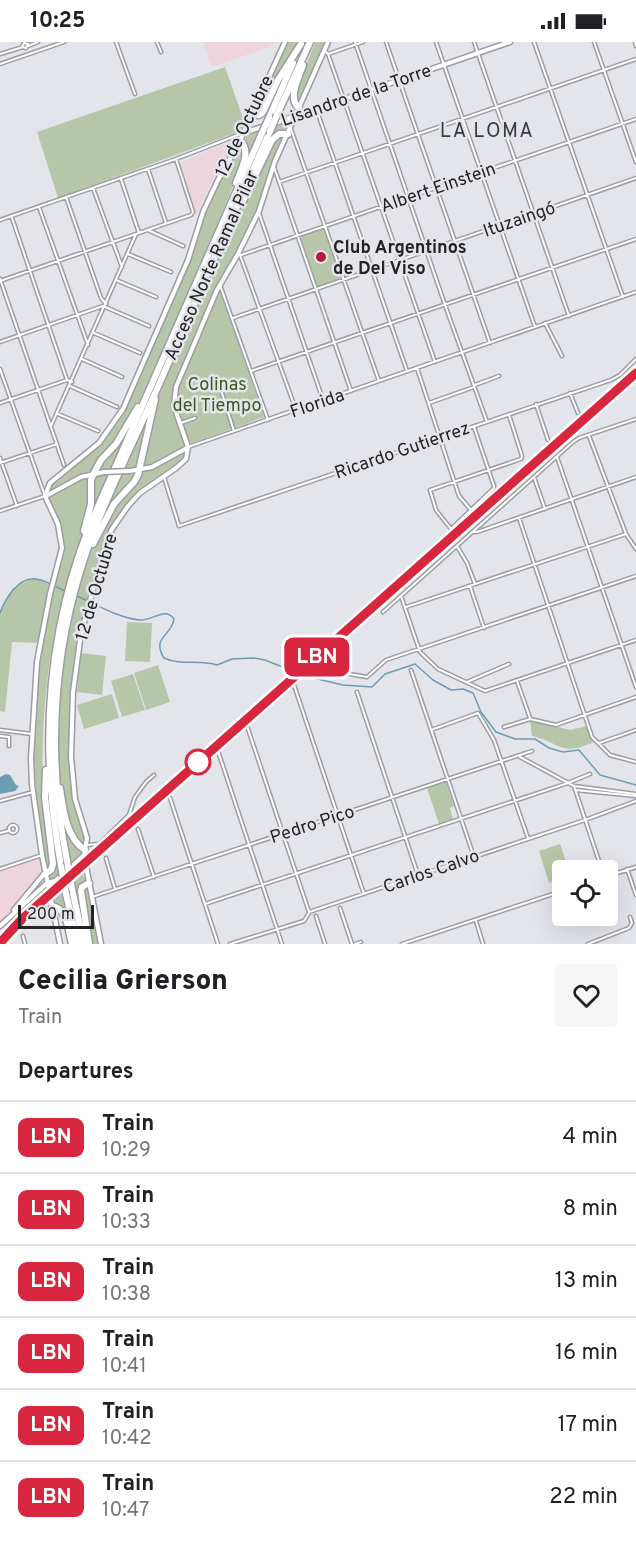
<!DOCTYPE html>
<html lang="en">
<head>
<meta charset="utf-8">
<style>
	body { margin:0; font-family:Overpass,sans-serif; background:#f6f6f6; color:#202124; height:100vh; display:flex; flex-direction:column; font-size:22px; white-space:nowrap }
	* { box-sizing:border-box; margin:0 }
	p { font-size:20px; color:#757577 }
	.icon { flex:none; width:33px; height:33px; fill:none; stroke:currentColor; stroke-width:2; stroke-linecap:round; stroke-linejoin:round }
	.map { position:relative; height:902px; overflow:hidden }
	.panel { display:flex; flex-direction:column; background:#fff; flex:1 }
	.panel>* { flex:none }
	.badge { padding:0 12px; border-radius:9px; font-size:21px; line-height:39px }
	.controls { position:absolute; left:552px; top:818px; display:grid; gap:12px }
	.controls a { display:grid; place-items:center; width:66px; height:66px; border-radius:6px; background:#fff; box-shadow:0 6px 24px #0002; font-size:30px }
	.scale { position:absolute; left:18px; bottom:15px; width:76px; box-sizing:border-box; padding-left:6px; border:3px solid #242426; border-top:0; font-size:16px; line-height:21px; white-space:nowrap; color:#242426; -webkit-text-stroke:4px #e4e5eb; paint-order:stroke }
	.map>.badge { position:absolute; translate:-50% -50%; box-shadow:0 0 0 3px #fff }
	h2 { padding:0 18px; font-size:22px; line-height:54px }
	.round { display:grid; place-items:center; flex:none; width:63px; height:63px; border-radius:6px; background:#f6f6f6 }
	.summary { display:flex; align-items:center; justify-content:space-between; height:102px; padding:0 18px }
	h1 { font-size:28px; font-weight:800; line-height:45px }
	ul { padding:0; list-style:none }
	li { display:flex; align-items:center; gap:18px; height:72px; padding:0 18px; border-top:2px solid #e0e0e0 }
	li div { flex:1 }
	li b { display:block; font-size:22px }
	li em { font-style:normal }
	li .badge { min-width:66px; font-weight:700; text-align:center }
	.status { display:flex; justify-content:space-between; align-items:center; height:42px; padding:0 30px; background:#fff; direction:ltr }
	.status svg { height:16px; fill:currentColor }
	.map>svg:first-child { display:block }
	.commercial { fill:#edd4dd }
	.green { fill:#b7c6a9 }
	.water { fill:#6d9db3 }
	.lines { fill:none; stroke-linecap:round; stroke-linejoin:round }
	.stream { stroke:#6d9db3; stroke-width:1.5 }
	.street-casing { stroke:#9c9da2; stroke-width:5 }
	.secondary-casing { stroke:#9c9da2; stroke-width:7 }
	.highway-casing { stroke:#9c9da2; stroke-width:9 }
	.street { stroke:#fff; stroke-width:2 }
	.secondary { stroke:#fff; stroke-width:4 }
	.highway { stroke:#fff; stroke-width:6 }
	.rail { stroke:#5f5f62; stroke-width:1.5; stroke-dasharray:3 6; stroke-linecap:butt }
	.secondary-bridge-casing { stroke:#9c9da2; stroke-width:7; stroke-linecap:butt }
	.highway-bridge-casing { stroke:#9c9da2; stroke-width:9; stroke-linecap:butt }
	.secondary-bridge { stroke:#fff; stroke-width:4 }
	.highway-bridge { stroke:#fff; stroke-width:6 }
	.line-casing { stroke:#fff; stroke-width:14 }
	.line { stroke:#d7263d; stroke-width:9 }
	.poi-dot { fill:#af1b3b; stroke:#e4e5eb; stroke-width:2 }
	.stop-dot { fill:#fff; stroke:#d7263d; stroke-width:3 }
	.labels { text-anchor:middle; stroke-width:5; stroke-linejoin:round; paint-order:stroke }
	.street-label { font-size:18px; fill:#242426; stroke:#e4e5eb }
	.poi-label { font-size:18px; font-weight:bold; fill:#242426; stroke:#e4e5eb; text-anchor:start }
	.park-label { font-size:18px; fill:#3e591e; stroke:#e4e5eb }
	.neighbourhood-label { font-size:20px; letter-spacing:1.5px; fill:#393a3e; stroke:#e4e5eb }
</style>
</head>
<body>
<div class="status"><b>10:25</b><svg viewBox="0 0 49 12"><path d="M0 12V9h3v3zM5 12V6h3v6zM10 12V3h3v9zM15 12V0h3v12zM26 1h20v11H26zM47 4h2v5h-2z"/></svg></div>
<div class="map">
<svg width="636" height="902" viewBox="0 0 636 902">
	<rect width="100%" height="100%" fill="#e4e5eb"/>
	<!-- commercial -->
	<path class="commercial" d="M203 0H276L277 2 212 25Z
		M231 99 234 104 213 137 196 174 180 121Z
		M40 814 43 832 0 881V828Z"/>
	<!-- green -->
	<path class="green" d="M287 0H297L263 68 256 71 255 68Z
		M315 0H325L300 60 297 61 295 53Z
		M225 25 244 79 241 89 58 156 37 90Z
		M283 80 286 81 288 86 278 91 257 127 273 87 259 92 241 131 248 108 245 93Z
		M278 94 284 95 258 167 237 211 215 249 173 349V367L184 399V404L147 424 144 421C145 395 153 369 162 345L227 194 273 100Z
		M241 102 244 103 240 126 222 172 169 294 134 371 117 399 98 418 92 428 50 448 49 445 100 403 125 367 190 216 201 179 215 146Z
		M325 185 342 236 316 245 299 194Z
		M220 249 264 375 189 402 177 367V348Z
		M151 368 137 426 129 427 127 431 134 433V436L103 476Z
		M130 383 87 482 95 433 105 432 107 428 102 427 100 423Z
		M182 410 185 411V415L181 420 140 450 105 499 78 599 72 649 70 720 74 759 86 798 85 802 83 804C70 795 67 773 64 759 46 672 67 541 113 466 119 456 133 438 142 431 145 428 150 427 154 425 164 421 173 415 182 410Z
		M86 435 89 437C93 480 66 535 57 578 46 631 41 687 43 741 44 768 49 796 51 823L48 827 45 823 33 725 35 651 51 552 64 504 60 483 49 456Z
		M31 537H38L52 544 41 601 12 600 5 670 0 669V571L12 547Z
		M127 580 152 581 150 620 125 619Z
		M81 611 106 614 102 653 77 650Z
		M158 623 170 660 146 668 134 631Z
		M133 632 145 668 122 675 111 639Z
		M112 652 119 676 84 687 77 663Z
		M530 679H536L570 688 587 684 594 700C559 715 562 701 532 694Z
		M446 740 454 764 450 766 453 777 439 782 427 746Z
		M64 774 82 812 57 835 50 838 48 834 53 826V795L59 826 69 818 63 779Z
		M560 802 569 828H562V836L549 841 539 809Z
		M80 834H83L86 837 81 845 85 890 75 845 64 853 74 902 64 867 55 862 54 858Z
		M84 845 89 847 100 902H91L84 866Z"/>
	<!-- water -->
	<path class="water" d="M6 732 10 733 16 743 19 744 15 749 0 752V735Z"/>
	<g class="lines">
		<!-- stream -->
		<path class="stream" d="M77 554C95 562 121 577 140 578 153 579 165 564 174 577 172 594 151 595 164 616 181 624 199 617 217 623L232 617 254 616 265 618 305 634 343 643 372 645 385 632 415 622 433 638 451 648 463 647 473 651 481 670 496 690 515 697H535L549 706 563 710 579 708 600 733 636 743
			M0 571C5 557 18 535 36 537 46 538 58 546 67 550"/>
		<defs>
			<path id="street" d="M116 0 135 52
				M157 0 161 10
				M355 0 445 263 487 380
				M386 0 490 301
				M436 0 535 285
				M474 0 569 274
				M534 0 623 255
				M594 0 636 120
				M635 0 636 4
				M24 1 28 2 26 6 22 5Z
				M28 4 38 0
				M325 9 328 12 435 320
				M0 12 23 5
				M328 12 363 0
				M0 22 64 0
				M317 69 407 329
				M291 87 379 339
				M274 125 351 349
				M148 127 166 181
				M121 137 139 191
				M279 140 636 17
				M93 146 122 225
				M66 155 101 256 106 262
				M39 165 88 303
				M259 171 323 358
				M12 176 67 338
				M0 178 176 117 243 91
				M148 188 183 204
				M128 212 171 230
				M240 213 296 368
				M241 213 636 77
				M0 237 64 423
				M116 238 156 255
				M0 239 191 173 193 170 176 117
				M220 243 268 378
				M233 276 636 136
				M545 281 562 314
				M94 291 140 311
				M0 300 103 264 149 284
				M82 317 122 335
				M417 326 459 454 471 468
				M0 327 45 454 0 469
				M251 329 636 197
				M475 343 499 334
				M70 344 117 365
				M221 348 234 389
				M570 351 578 371
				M0 361 67 338 72 340
				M429 361 474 345
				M536 362 548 398
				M58 372 98 389
				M181 381 195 376
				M51 384 136 192
				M474 385 494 444V446L451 487 436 468 430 448 521 417 522 414 509 373
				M589 394 626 492 636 507
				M188 405 636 250
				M557 415 636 645
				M0 416 17 464
				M0 421 57 402
				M164 435 179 484 611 338 620 333 636 317
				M534 435 545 467
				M519 476 592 695 610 713 636 720
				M472 490H477L636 435
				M457 504 467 521 475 542
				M470 544 484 586
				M401 554 420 610 438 627 485 649 636 598
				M406 565 626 492
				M383 570 573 400 579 396 636 377
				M313 623 320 627 367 635 386 618 636 534
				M307 628 385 557
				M411 628 474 815
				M517 639 530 676
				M467 640 509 622
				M357 650 418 833
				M247 684 309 870
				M504 685 530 677 556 683 636 655
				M0 688 32 692
				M431 688 478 671 494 698 528 796
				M0 694 9 695V704
				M599 701 636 688
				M218 709 282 902
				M520 715 574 744 602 828
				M196 727 288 646 294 643 364 852
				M574 744 636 752
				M575 748 636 754
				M170 756 218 902
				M0 759 33 750
				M9 787a4 4 0 1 1 8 0a4 4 0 1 1-8 0Z
				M138 787 154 835
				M0 791 8 789
				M87 803 99 802 129 773 135 755 146 740 154 733
				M106 816 115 847
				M0 827 42 813
				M627 827 636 853
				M608 834 636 825
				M92 855 532 709
				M205 862 568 741 590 732
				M340 866 352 902
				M309 870 585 778 636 759
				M316 874 325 902
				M476 879 483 902
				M23 894 25 902
				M230 902 304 879 309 871
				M355 902 361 900
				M402 902 562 849
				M588 902 629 886 632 881 630 875"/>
			<path id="secondary" d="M275 81 510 0
				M243 91 265 84
				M130 429 152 425 187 406
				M46 454 81 435 104 430
				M69 827 83 814
				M71 838 86 826
				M51 857 65 844
				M14 868 44 832
				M0 884 47 841 55 839 63 832
				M60 902 42 813 32 742 31 716 37 620 50 552 62 506 58 482 45 454 50 441 99 401 123 367 188 218 203 170 218 138 239 101 285 0
				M101 902 84 814 87 796 75 757 71 715 73 650 81 591 106 501 112 487 128 464 140 451 176 426 186 417 188 405 174 364 176 345 217 248 238 212 259 169 275 119 328 0"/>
			<path id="highway" d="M299 66C287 57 299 35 303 23
				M251 72 259 73 263 70 278 38 301 2
				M277 73 310 0
				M269 76 293 21
				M236 141C241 128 252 109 240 98
				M244 157 272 98 279 92H288
				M84 489 91 462V438L94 431 101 418 116 402 138 365
				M93 502 114 462 134 440 138 433 155 357
				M60 746C63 767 66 796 85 808
				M67 819C45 708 53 595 94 489 113 441 136 394 157 347 195 261 232 175 270 89
				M61 824C40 709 46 593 90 483L262 91
				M45 832 51 828 53 822 45 755 46 728
				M89 841 82 845 81 849 89 902
				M72 847 84 902
				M66 852 78 902
				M52 864C68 867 68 888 72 902"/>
		</defs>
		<!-- street casing -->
		<use href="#street" class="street-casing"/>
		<!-- secondary casing -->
		<use href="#secondary" class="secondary-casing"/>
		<!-- highway casing -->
		<use href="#highway" class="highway-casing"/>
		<!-- street -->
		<use href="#street" class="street"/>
		<!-- secondary -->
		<use href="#secondary" class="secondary"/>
		<!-- highway -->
		<use href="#highway" class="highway"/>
		<!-- rail -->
		<path class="rail" d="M0 900 23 877 636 331"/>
		<defs>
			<path id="secondary-bridge" d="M104 430 130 429"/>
			<path id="highway-bridge" d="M270 89 277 73
				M262 91 269 76
				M67 819 72 847
				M61 824 66 852"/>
		</defs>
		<!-- secondary-bridge casing -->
		<use href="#secondary-bridge" class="secondary-bridge-casing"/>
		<!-- highway-bridge casing -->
		<use href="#highway-bridge" class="highway-bridge-casing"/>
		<!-- secondary-bridge -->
		<use href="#secondary-bridge" class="secondary-bridge"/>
		<!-- highway-bridge -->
		<use href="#highway-bridge" class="highway-bridge"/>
	</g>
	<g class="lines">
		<defs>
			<path id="line" d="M0 901 22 877 636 331"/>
		</defs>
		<!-- line casing -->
		<use href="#line" class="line-casing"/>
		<!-- line -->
		<use href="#line" class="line"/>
	</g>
	<!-- markers -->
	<circle class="poi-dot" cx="321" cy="215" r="6"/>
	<circle class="stop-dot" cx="198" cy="720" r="12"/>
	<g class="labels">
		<!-- street labels -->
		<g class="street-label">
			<text transform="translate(356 53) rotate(-19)" y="6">Lisandro de la Torre</text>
			<text transform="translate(244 84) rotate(-64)" y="6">12 de Octubre</text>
			<text transform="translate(438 145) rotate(-19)" y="6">Albert Einstein</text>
			<text transform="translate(519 177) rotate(-19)" y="6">Ituzaingó</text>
			<text transform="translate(211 223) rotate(-66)" y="6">Acceso Norte Ramal Pilar</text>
			<text transform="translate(317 361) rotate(-19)" y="6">Florida</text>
			<text transform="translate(402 408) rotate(-19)" y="6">Ricardo Gutierrez</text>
			<text transform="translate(96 545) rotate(-74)" y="6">12 de Octubre</text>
			<text transform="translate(312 782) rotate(-18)" y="6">Pedro Pico</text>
			<text transform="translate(431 829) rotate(-19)" y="6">Carlos Calvo</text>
		</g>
		<!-- poi labels -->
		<g class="poi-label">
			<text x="333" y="211">Club Argentinos<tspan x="333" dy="21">de Del Viso</tspan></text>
		</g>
		<!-- park labels -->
		<g class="park-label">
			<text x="217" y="348">Colinas<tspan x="217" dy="21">del Tiempo</tspan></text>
		</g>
		<!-- neighbourhood labels -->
		<g class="neighbourhood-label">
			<text x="487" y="95">LA LOMA</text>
		</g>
	</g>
</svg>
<div class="controls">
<a><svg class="icon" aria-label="locate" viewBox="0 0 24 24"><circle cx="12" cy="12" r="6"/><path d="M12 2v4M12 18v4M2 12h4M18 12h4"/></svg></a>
</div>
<div class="scale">200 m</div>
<b class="badge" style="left:317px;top:615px;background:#d7263d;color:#fff">LBN</b>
</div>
<section class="panel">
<div class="summary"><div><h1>Cecilia Grierson</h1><p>Train</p></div><a class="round"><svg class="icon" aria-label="heart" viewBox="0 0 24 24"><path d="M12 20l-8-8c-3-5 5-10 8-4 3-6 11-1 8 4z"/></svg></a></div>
<h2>Departures</h2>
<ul>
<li><span class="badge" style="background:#d7263d;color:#fff">LBN</span><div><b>Train</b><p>10:29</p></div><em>4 min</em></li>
<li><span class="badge" style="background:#d7263d;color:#fff">LBN</span><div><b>Train</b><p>10:33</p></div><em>8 min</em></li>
<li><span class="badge" style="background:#d7263d;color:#fff">LBN</span><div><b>Train</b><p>10:38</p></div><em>13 min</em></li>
<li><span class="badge" style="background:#d7263d;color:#fff">LBN</span><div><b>Train</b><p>10:41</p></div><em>16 min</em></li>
<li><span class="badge" style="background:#d7263d;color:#fff">LBN</span><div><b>Train</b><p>10:42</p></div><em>17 min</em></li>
<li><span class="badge" style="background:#d7263d;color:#fff">LBN</span><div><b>Train</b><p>10:47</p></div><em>22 min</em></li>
</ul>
</section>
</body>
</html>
